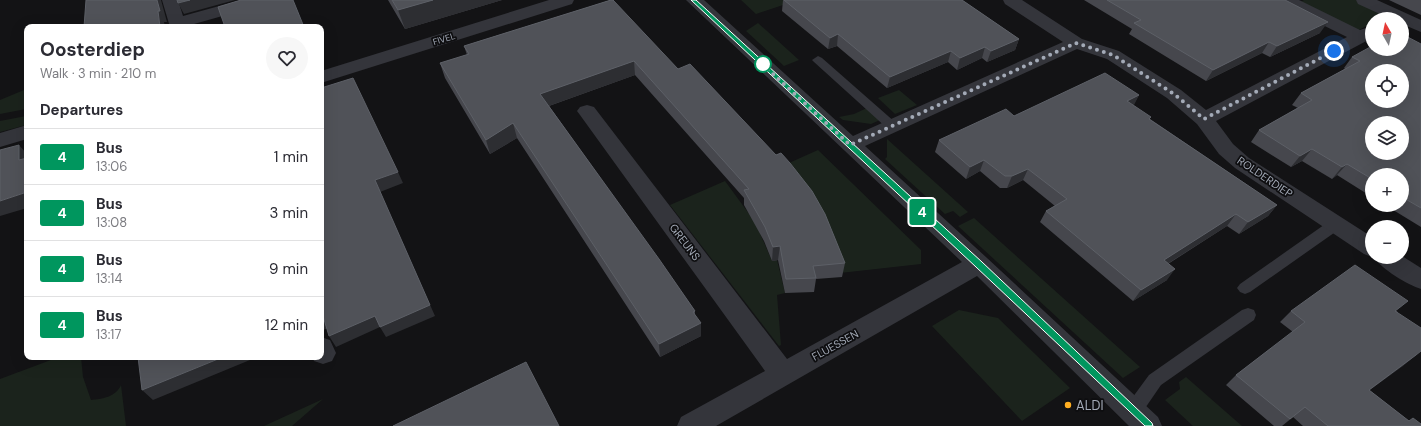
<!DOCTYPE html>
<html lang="en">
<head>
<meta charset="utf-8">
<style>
	body { margin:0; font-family:"DM Sans",sans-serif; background:#f7f7f7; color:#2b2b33; height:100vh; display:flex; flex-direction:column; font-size:15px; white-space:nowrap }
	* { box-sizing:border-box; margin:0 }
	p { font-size:13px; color:#7c7c81 }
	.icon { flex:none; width:22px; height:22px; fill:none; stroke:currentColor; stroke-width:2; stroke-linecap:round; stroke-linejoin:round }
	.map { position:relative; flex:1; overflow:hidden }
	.drawer { position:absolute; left:24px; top:24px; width:300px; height:336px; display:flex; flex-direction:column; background:#fff; border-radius:8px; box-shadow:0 4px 16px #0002 }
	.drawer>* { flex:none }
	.badge { padding:0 8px; border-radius:3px; font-size:14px; line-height:26px }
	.needle { width:26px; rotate:351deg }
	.controls { position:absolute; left:1365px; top:12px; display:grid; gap:8px }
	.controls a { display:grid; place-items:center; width:44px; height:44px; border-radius:50%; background:#fff; box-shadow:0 4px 16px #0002; font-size:20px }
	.you { position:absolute; width:20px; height:20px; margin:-10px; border:3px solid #fff; border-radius:50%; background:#1a73e8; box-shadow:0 0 0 6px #1a73e833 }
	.map>.badge { position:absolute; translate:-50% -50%; box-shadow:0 0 0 2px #fff }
	h2 { padding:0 16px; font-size:15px; line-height:36px }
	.round { display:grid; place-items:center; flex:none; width:42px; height:42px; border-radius:21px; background:#f7f7f7 }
	.overview { display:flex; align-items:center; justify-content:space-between; height:68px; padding:0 16px }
	h1 { font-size:19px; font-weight:700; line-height:30px }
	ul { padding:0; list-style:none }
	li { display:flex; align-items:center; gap:12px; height:56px; padding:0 16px; border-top:1px solid #e1e1e2 }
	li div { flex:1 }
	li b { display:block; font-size:15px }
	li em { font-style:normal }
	li .badge { min-width:44px; font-weight:700; text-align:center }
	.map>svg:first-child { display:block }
	.green { fill:#1b231c }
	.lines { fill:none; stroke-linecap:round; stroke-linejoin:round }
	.lane { fill:#34353b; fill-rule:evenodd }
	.street { fill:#34353b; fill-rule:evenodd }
	.wall { fill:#46474d }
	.shaded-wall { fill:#2d2e32 }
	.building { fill:#505258; stroke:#5d6067; fill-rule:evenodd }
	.line { fill:#00965e; stroke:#fff }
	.walk { stroke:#a3aab7; stroke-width:4; stroke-dasharray:0 7.2 }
	.stop-dot { fill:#fff; stroke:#00965e; stroke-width:2 }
	.poi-dot { fill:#ffae21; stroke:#0e0e10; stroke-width:1.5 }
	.labels { text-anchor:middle; stroke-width:3.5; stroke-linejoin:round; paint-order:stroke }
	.far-street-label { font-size:9px; fill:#a3aab7; stroke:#0e0e10 }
	.street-label { font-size:11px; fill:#a3aab7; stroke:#0e0e10 }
	.near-poi-label { font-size:13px; fill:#a3aab7; stroke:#0e0e10; text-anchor:start }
</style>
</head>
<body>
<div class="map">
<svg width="1421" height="426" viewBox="0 0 1421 426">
	<rect width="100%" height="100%" fill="#131315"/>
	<!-- green -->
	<path class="green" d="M741 0H798L756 14Z
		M1304 0H1356L1396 19H1372V23L1355 32 1298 3Z
		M758 23 799 60 784 66 746 31Z
		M24 90 26 109 0 114V100Z
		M899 90 917 105 895 114 878 98Z
		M867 108 880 120 871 124 843 120 839 117 854 114Z
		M26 116V125L0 132V121Z
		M887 139 968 212 960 217 953 211 945 214 885 159 887 157Z
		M818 150 921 250V264L840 273 780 167Z
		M725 181 755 222 772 261 777 260 785 293 777 295 781 345 779 346 670 205Z
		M974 218 1140 367 1123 378 958 226Z
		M959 310 998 318 1070 388 1022 421 932 326Z
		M59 357H81L83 377 91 400C102 399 116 397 121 385L126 426H0V379Z
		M1186 377 1242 426H1193L1165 400 1180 389 1179 382Z
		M323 399 292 426H264Z"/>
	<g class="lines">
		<!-- lane -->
		<path class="lane" d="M818 56 822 58 896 123 898 126 896 129H888L814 62 812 60Z
			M1336 219 1341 220 1343 224 1341 228 1250 292 1245 294 1240 292 1237 288 1240 284 1331 220Z
			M1248 308 1254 310 1256 315 1254 320 1161 385 1139 417 1133 419 1127 417 1124 411 1127 405 1149 375 1242 310Z"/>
		<!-- street -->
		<path class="street" d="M162 0H178L183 16 241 0H267L265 4 187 26 188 27H170Z
			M549 0H574L572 4 321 83V71Z
			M686 0H704L853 136 1063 42 1005 4 1003 0H1022L1082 39 1119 51 1181 90 1206 110 1347 37 1280 4 1278 0H1299L1360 30 1372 26V38L1216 121 1233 144 1249 158 1372 237V257L1364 254 1235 168 1219 154 1197 124 1167 98 1107 59 1077 49 865 146 987 258 1158 417 1162 426H1129L977 276 716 426H677L681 417 765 371 580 115 577 111 580 107 587 105 594 107 787 359 962 262Z
			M1356 0H1377L1421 20V32L1402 24V19H1391L1358 4Z
			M27 125V139L0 147V133Z
			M1402 256 1421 268V289C1408 285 1381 269 1374 257Z
			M321 337 330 340 336 353 332 361 323 364 314 361 312 357H321Z"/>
	</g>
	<!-- wall -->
	<path class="wall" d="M388 0H502L405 29Z
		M611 0 845 263 842 277 816 279 814 292 785 293 778 260 772 261 764 241 744 205V198L635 75 549 106 695 311V315L701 336 660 357 517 138 490 154 445 78 440 63 467 55 464 46Z
		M783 0H962L1019 39 1015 50 987 62 982 58 957 70 948 62 887 88 837 46 828 49 782 11Z
		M1084 0H1285L1320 33 1270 57 1262 53 1206 81 1129 34 1132 29Z
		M1389 0H1421V15Z
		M1421 44V227L1385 205H1402V175H1372V197L1337 175 1332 179 1302 161 1291 167 1251 142 1259 130 1298 108 1292 105 1301 93 1345 69 1344 68 1352 57Z
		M1139 95 1133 105 1150 119 1277 205 1268 216 1239 234 1227 226 1168 264 1167 280 1133 301 1040 222 1046 211 1055 206 1023 180 1007 188H1000L980 171 966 179 935 152 939 140Z
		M1291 311H1397L1416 355 1369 390 1409 421 1421 426H1303L1293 417 1282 426H1274L1226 385 1236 375 1293 332 1280 322Z"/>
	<!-- shaded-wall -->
	<path class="shaded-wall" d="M157 0H161L167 22H164L165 27H160L158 11Z
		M190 0H235L184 14 178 3Z
		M433 0H502L405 29 398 10Z
		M1328 22 1320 33 1270 57 1277 46Z
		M838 34 837 46 828 49 830 38Z
		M1019 39 1015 50 987 62 991 51Z
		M1269 42 1262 53 1206 81 1213 70Z
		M985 47 982 58 957 70 960 58Z
		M951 51 948 62 887 88 890 77Z
		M634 61 635 75 543 108 540 94Z
		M1139 95 1133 107 1127 101Z
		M513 123 517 138 490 154 486 140Z
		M19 145 27 154V169L19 160Z
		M1312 149 1302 161 1291 167 1300 156Z
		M984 160 980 171 966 179 970 167Z
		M1347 164 1337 175 1332 179 1342 167Z
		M1028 169 1023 180 1007 188 1012 176Z
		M398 172 403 183 380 192 435 316 386 337 380 327 336 347 329 336 375 180Z
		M27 192V208L0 216V201Z
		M1277 205 1268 216 1239 234 1248 222Z
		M1236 214 1227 226 1156 271 1164 260Z
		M780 246 778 260 772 261 773 247Z
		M1175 269 1167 280 1133 301 1141 290Z
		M1408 301 1395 312V311Z
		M323 316 330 327 321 331V317Z
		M701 323V336L660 357 659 344Z
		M1416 355 1403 366 1356 400 1369 390Z
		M223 357H257L153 400 142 390Z"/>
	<!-- building -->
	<path class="building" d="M86 0H157L160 11H158L160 27H84Z
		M177 0H190L178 3Z
		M241 0H293L304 27H225L218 7Z
		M392 0H433L398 10Z
		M611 0H613L678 69 690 64 776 155 781 153 790 163 812 191 825 214 845 263 813 266 816 278 786 279 780 246 773 247 765 227 744 190 749 189 634 61 540 94 659 259 695 311 693 312 701 323 659 344 513 123 486 140 440 63 469 54 464 46Z
		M784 0H962L1019 39 991 51 985 47 960 58 951 51 890 77 838 34 830 38Z
		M1107 0H1285L1328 22 1277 46 1269 42 1213 70 1134 23 1141 20Z
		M1402 34 1421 44V208L1402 197V175H1372V179L1347 164 1342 167 1312 149 1300 156 1259 130 1312 100 1301 93 1360 61 1352 57 1372 46V49H1402ZM1372 71H1402V101H1372ZM1372 123H1402V153H1372Z
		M1105 73 1139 95 1127 101 1151 117 1149 119 1277 205 1248 222 1236 214 1164 260 1175 269 1141 290 1046 211 1067 199 1028 169 1012 176H1005L984 160 970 167 939 140 1006 109 1014 116Z
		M353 78 398 172 375 180 430 305 380 327 375 316 329 336 323 316 321 317V88Z
		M19 145V160L27 158V192L0 201V150Z
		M1355 265 1408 301 1395 311 1421 328V351L1416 355 1369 390 1409 421 1413 418 1421 424V426H1328L1305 407 1290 419 1236 375 1305 322 1291 311Z
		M138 357H223L142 390Z
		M526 362 559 426H393Z"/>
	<!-- line -->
	<path class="line" d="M691 0H696L982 262 1152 423 1153 426H1145L976 267Z"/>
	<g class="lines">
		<!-- walk -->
		<path class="walk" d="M763 64 760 62 850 145 1076 43 1113 55 1174 94 1204 119 1334 51"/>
	</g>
	<!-- markers -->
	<circle class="stop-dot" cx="763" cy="64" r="8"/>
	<circle class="poi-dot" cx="1068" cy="405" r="4"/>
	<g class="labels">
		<!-- far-street labels -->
		<g class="far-street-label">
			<text transform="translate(444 39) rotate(-17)" y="3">FIVEL</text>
		</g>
		<!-- street labels -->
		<g class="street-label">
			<text transform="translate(1265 177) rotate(34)" y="4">ROLDERDIEP</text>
			<text transform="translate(685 242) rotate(53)" y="4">GREUNS</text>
			<text transform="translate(835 345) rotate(-29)" y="4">FLUESSEN</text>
		</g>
		<!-- near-poi labels -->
		<g class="near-poi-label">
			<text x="1076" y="410">ALDI</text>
		</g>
	</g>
</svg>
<div class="controls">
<a><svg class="needle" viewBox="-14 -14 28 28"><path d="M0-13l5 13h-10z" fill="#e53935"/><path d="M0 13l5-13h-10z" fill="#7c7c81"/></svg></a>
<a><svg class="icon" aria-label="locate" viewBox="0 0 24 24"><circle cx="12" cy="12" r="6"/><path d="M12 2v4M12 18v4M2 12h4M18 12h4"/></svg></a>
<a><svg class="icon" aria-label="layers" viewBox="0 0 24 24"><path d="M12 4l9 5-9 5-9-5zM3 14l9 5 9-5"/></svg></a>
<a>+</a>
<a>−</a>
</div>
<div class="you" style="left:1334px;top:51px"></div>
<b class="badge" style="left:922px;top:212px;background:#00965e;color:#fff">4</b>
<section class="drawer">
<div class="overview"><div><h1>Oosterdiep</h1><p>Walk · 3 min · 210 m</p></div><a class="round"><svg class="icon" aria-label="heart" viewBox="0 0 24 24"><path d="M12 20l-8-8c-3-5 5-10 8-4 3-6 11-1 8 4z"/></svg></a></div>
<h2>Departures</h2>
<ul>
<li><span class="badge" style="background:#00965e;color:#fff">4</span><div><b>Bus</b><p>13:06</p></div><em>1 min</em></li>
<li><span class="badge" style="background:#00965e;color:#fff">4</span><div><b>Bus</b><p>13:08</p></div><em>3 min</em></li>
<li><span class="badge" style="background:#00965e;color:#fff">4</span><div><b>Bus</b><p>13:14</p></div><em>9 min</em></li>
<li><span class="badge" style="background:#00965e;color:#fff">4</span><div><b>Bus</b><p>13:17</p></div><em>12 min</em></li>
</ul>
</section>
</div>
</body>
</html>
